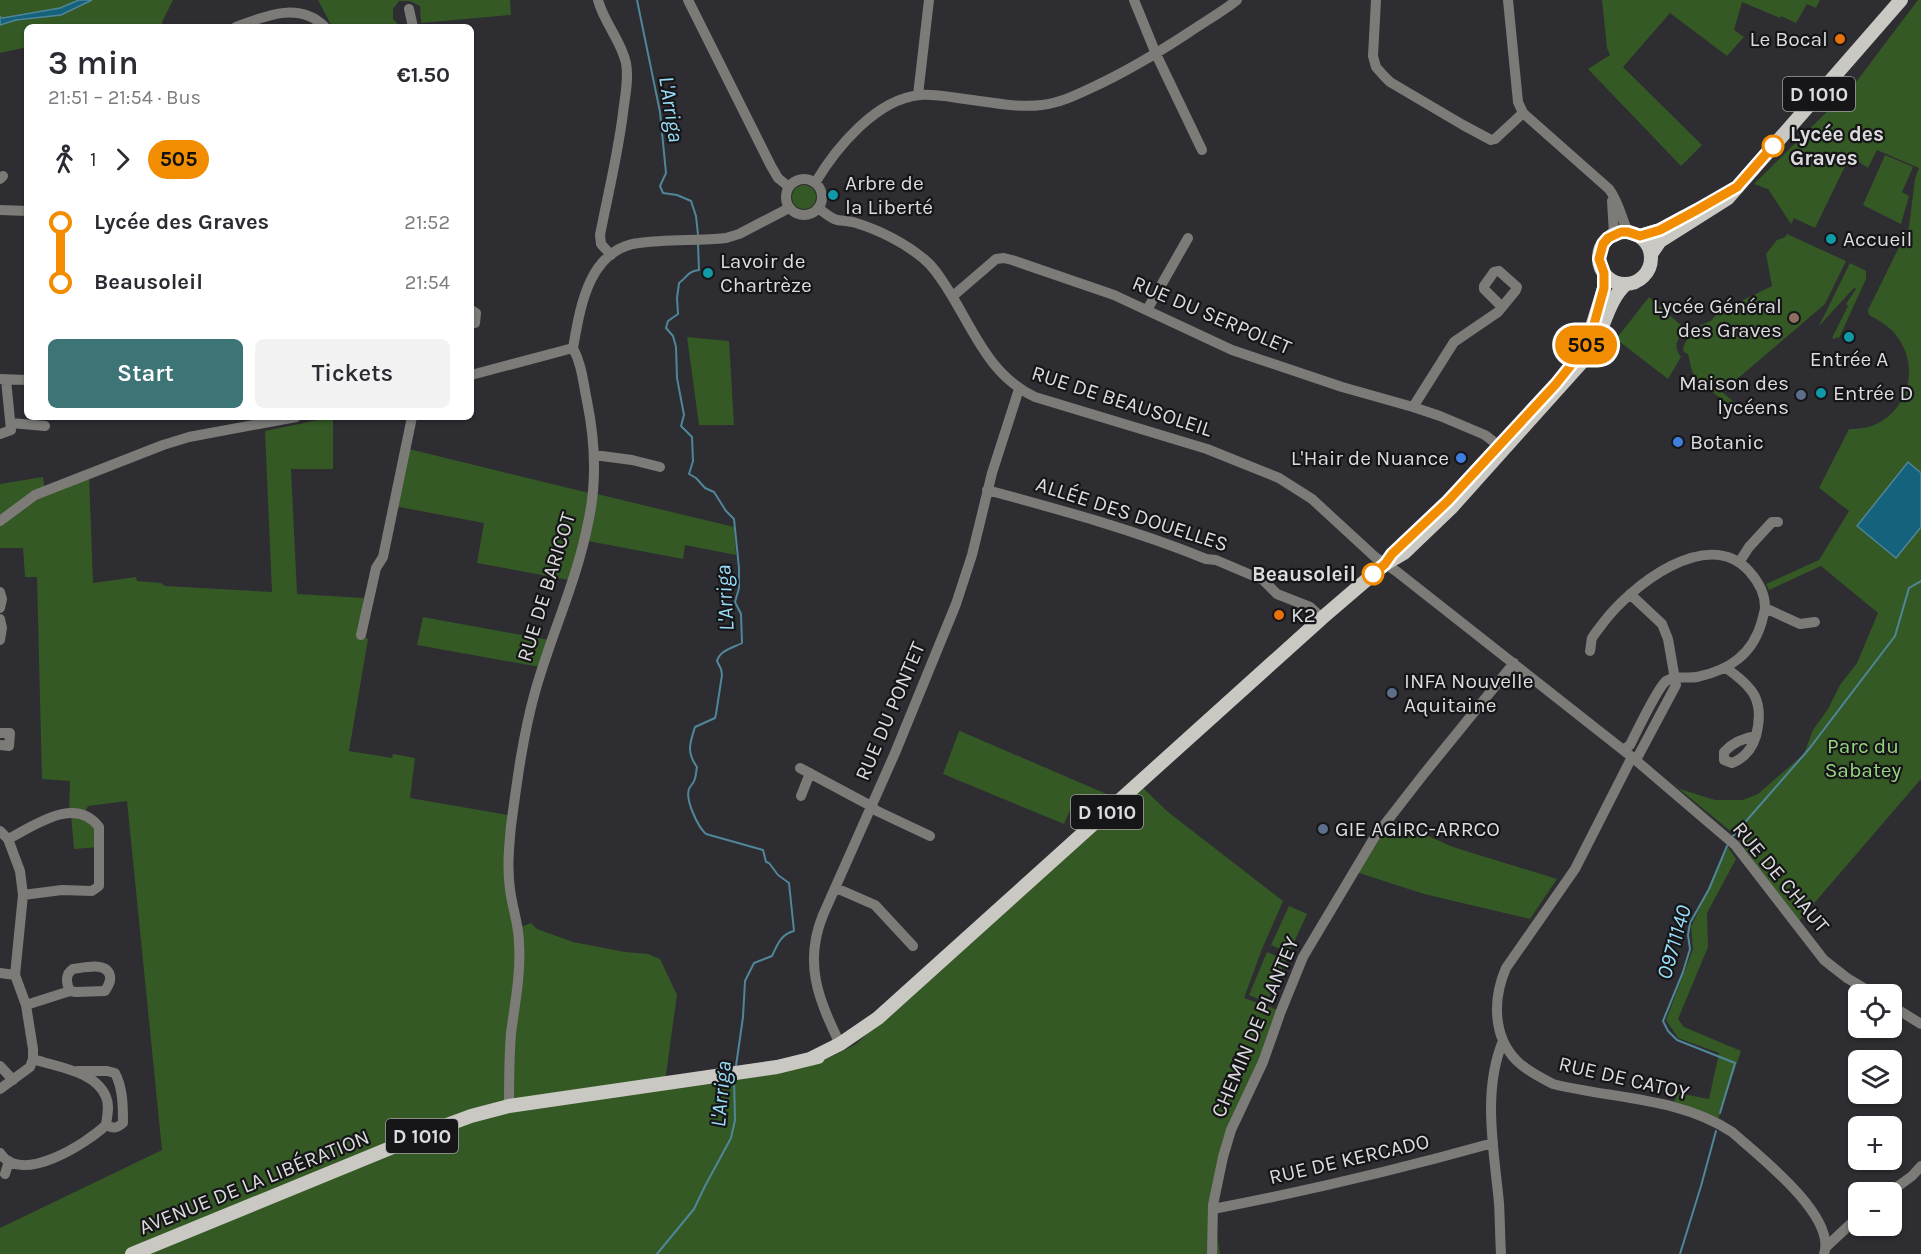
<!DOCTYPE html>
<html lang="en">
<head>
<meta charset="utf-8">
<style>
	body { margin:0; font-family:Karla,sans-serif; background:#f2f2f3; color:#2b2b33; height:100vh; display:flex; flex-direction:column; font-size:22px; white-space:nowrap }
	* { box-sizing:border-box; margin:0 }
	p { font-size:20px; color:#7c7c81 }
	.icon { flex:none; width:33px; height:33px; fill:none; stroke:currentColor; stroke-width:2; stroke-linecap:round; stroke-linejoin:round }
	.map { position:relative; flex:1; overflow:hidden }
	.side { position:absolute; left:24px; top:24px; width:450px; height:396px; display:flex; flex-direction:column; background:#fff; border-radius:9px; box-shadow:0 2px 4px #0004 }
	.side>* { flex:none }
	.badge { padding:0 12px; border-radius:20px; font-size:21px; line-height:39px }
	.tools { position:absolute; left:1848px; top:984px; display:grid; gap:12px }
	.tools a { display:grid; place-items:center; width:54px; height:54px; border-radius:9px; background:#fff; box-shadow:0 2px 4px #0004; font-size:30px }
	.map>.badge { position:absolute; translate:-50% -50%; box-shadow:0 0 0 3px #fff }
	.legs { display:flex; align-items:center; gap:9px; height:66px; padding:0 24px; font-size:20px }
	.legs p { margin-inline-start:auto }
	.head { display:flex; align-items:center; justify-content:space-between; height:102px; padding:0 24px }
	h1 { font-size:33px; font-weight:600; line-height:45px }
	.cta { display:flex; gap:12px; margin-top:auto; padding:12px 24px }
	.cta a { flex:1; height:69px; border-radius:9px; background:#3d7476; color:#fff; font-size:24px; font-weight:600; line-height:69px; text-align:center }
	.cta a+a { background:#f2f2f3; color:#2b2b33 }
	ul { padding:0 24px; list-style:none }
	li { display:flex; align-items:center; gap:21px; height:60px; font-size:22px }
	li i { display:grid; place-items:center; width:9px; height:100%; margin:0 8px; background:currentColor }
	li i::after { content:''; width:15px; height:15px; margin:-8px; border:4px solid; border-radius:50%; background:#fff }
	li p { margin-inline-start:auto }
	li:first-child i { background:linear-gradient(#0000 50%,currentColor 0) }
	li:last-child i { background:linear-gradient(currentColor 50%,#0000 0) }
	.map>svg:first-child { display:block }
	.green { fill:#345925 }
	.water { fill:#14627b; stroke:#508699; stroke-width:1.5 }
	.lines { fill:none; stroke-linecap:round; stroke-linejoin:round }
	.stream { stroke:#508699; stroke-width:2 }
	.minor { stroke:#7c7b78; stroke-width:10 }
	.major { stroke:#cac8c2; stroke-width:14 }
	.line-1-casing { stroke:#fff; stroke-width:14 }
	.line-1 { stroke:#f28c00; stroke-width:9 }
	.food-dot { fill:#e8710a; stroke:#161518; stroke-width:2 }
	.stop-1-dot { fill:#fff; stroke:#f28c00; stroke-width:3 }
	.culture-dot { fill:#0f9aa8; stroke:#161518; stroke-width:2 }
	.education-dot { fill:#8d6e63; stroke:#161518; stroke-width:2 }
	.service-dot { fill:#5c6f8a; stroke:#161518; stroke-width:2 }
	.shop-dot { fill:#3f7fe0; stroke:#161518; stroke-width:2 }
	.labels { text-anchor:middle; stroke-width:4.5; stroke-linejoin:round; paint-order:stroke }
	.shield { fill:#161518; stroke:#a1a0a3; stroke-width:1.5 }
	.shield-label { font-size:20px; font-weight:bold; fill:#dcdbde }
	.poi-label { font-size:21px; fill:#dcdbde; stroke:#161518; text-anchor:start }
	.stop-label { font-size:21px; font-weight:bold; fill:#dcdbde; stroke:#161518; text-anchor:start }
	.street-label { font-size:21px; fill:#dcdbde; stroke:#161518 }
	.park-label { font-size:21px; fill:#96d47f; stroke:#161518 }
	.water-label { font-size:22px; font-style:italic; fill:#98ddf8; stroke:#161518 }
</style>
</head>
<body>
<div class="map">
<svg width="1921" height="1254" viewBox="0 0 1921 1254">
	<rect width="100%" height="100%" fill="#2e2d32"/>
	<!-- green -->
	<path class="green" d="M0 0H173L162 22 163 27H27V47L0 53Z
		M318 0H510L511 15 421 23 420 6 410 1H399L393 9V19L401 27H332Z
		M1602 0H1820L1816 8 1807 4 1796 23 1781 16 1780 18 1742 2 1734 30 1744 37 1727 56 1670 13 1623 67 1702 145 1681 166 1588 69 1610 55 1607 48Z
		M1918 0H1921V779L1798 922 1734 834 1667 779 1680 789 1715 800H1743L1758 794 1804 754 1813 730 1828 709 1840 685 1857 663 1878 613 1821 566 1769 590 1766 584 1819 560 1849 511 1819 488 1849 429C1860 429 1870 428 1880 422 1910 405 1918 365 1898 338 1891 327 1880 321 1869 315L1868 310 1909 227 1915 179 1919 168 1877 150 1868 168 1850 156 1815 228 1794 218 1791 224 1768 189 1754 184 1853 86Z
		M1885 155 1913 167 1902 192 1909 196 1901 224 1863 205Z
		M792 197a12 12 0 1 1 24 0a12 12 0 1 1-24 0Z
		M1787 234 1846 261 1825 304 1722 392 1741 408 1736 409 1698 382 1692 371 1688 354 1684 352 1683 348 1686 341 1701 325 1711 321 1727 300 1733 305 1772 286 1766 254 1777 240 1785 237Z
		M1850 263 1866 271V279L1839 338 1837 337 1835 339 1832 338 1848 306 1846 304 1856 289 1854 288 1819 326Z
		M1649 297 1683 327C1680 342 1671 342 1681 357L1668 379 1616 339Z
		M687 337 729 341 734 425H699Z
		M333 417V469H291L297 594 364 598 360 635 368 639 349 751 392 758 393 754 415 758 410 798 508 815 509 852 518 928 531 923 537 929 573 942 625 952 648 954 660 959 677 995 665 1082 816 1062 831 1057 856 1044 1140 785 1168 812 1283 901 1262 949 1244 998 1281 1011 1231 1130 1213 1209 1220 1254H0V1228L162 1150 127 801 88 806 85 812 94 821 100 847 74 849 71 814H69L70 781 42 779 37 577H25L23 548H0V484L43 477 45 491 89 474 93 583 136 577 137 581 161 583 165 586 272 592 265 431Z
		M409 449 589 493 587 513 569 580 477 563 484 523 394 506Z
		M597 494 734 527 736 555 685 545 683 559 588 541Z
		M423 617 549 640 540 667 417 645Z
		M959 731H960L1109 795 1100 804 1077 794 1064 824 943 774Z
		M1392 820 1453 847 1557 879 1530 919 1424 894 1356 872Z
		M1728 847 1736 859 1707 913 1708 947 1678 1019 1684 1027 1741 1051 1718 1120 1674 1103 1677 1093 1709 1099 1719 1053 1678 1038 1666 1020 1693 949 1691 927Z
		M1289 906 1307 914 1289 953 1271 945Z
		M1267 952 1286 960 1267 1003 1249 995Z"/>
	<!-- water -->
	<path class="water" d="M79 0H92L61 15 16 20 0 25V17L3 18 60 8Z
		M1908 462 1921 473V527L1896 558 1857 526Z"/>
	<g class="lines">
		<!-- stream -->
		<path class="stream" d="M637 0 660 112 666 173 660 186 663 193 677 195 691 201 696 216 698 235
			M698 244 699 270C686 272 689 276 679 283L677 298 678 314 668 321 666 328 673 336 676 347 677 378 684 415 681 426 692 437 693 461 689 474 696 478 705 488 714 492 726 511 734 519 739 568V588L735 602 741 614 742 643C733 648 720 650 717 661L721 669 722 675 716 714 715 718 695 727C690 743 686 752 697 767 696 771 696 778 694 781 693 784 690 786 689 789 685 800 698 827 706 834L763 850 766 862 769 863 778 875 789 883 794 931C781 934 777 945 772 956L754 963 745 981 743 1017 736 1066
			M1733 836 1809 749 1895 636 1909 588 1921 581
			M1720 1113 1735 1063 1677 1040 1668 1031 1663 1021 1683 972 1690 949 1688 935 1690 923 1709 889 1727 846
			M657 1254 694 1209 705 1186 731 1138 735 1120 734 1078
			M1680 1254 1701 1186 1716 1131"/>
		<!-- minor -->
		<path class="minor" d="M598 0C604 23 621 40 626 63 629 79 625 96 623 113 618 154 608 194 600 235L601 244 611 255
			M688 0 771 166 778 178 789 187
			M1134 0 1156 54 1202 150
			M1376 0 1373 56 1376 67 1383 75 1390 82 1463 125 1491 140 1495 139 1523 113
			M1508 0 1518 102 1523 113 1609 189C1619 202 1621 217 1628 232
			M409 9 413 27
			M236 27C265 16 299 1 325 27
			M918 95 929 0
			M0 179 3 176
			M786 197a18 18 0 1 1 36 0a18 18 0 1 1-36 0Z
			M815 183C836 148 876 99 920 95 935 94 950 97 965 99 990 102 1017 108 1042 105 1059 103 1074 96 1089 89 1124 73 1156 54 1188 33 1204 22 1222 12 1237 0
			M1612 201 1614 234
			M818 208C824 212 830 218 837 220 843 221 850 221 856 223 879 230 905 243 924 259 934 267 940 277 947 288 973 328 988 375 1035 397L1207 449 1279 478 1312 499 1375 557 1396 571 1632 757 1735 845 1824 960 1847 978 1874 994
			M0 210 27 211
			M953 296 996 259 1004 258 1012 260 1114 295 1232 350 1342 387 1413 407 1440 416 1485 435 1498 445
			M471 310 476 313 475 323 471 324
			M1147 310 1188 238
			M573 348C580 309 588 249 639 243 667 239 697 241 726 238L739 234 789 208
			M471 375 573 348
			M0 379 27 380
			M1413 407 1454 342 1498 312 1516 290 1517 287 1499 271 1494 272 1484 286V289L1502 307
			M11 423 45 426
			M0 434 11 430 6 380
			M594 455 632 460 660 467
			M987 490C1061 510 1135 530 1206 559L1216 560 1263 580 1277 594 1310 607 1322 618
			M0 521 35 495 163 445 189 437 296 417
			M1740 561 1749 547 1772 522H1778
			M0 592 2 599 0 608
			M1630 594 1662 624 1668 639 1676 685 1636 760
			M1765 608 1800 624 1815 622
			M0 619 2 628 0 640
			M361 635 376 568 383 557 412 417
			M1590 651C1591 647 1591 641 1592 638 1595 633 1600 627 1603 623 1630 587 1707 525 1749 571 1758 581 1765 593 1765 607 1765 611 1763 616 1762 621 1753 654 1730 670 1697 677 1687 679 1675 675 1666 681 1658 687 1636 733 1630 745L1623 750
			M1726 668C1753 687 1765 700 1756 736 1743 738 1733 742 1724 752V760L1732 763C1745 758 1752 749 1756 736
			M0 733H10L9 746 0 745
			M1632 757 1575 869 1506 968C1493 998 1492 1036 1517 1061 1527 1071 1541 1078 1553 1084 1613 1099 1679 1097 1732 1132 1758 1155 1837 1216 1824 1254
			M800 768 871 806 877 811 930 836
			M801 796 810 773
			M0 831 8 839 20 871 23 895 15 975 26 1005 33 1049V1059L30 1067 0 1089
			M8 839C34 826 75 795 99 827V886L92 891 62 890 23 895
			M836 888 875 905 913 946
			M0 973 15 975
			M26 1005 70 991 76 992 105 991C108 986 111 982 110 976 107 961 83 968 73 969 65 974 66 983 70 991
			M1892 1006 1921 1024
			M840 1044C819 1000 803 964 823 915L895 753 956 604 972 555 992 473 1019 389
			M0 1066 13 1080
			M78 1071H107L115 1073C123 1088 123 1107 123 1123 117 1128 114 1129 106 1125
			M509 1106C509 1082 509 1058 511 1033 515 1003 521 973 519 943 519 925 512 907 510 889 507 868 509 847 511 826 517 781 523 735 535 692 551 635 577 580 588 523 597 483 595 440 587 401 583 382 582 365 573 348
			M0 1153C21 1186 87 1143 106 1125 107 1116 110 1106 106 1097 96 1071 56 1067 33 1059
			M5 1174 9 1161
			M1890 1192 1912 1176 1921 1166
			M1213 1209C1307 1191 1400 1169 1493 1143
			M1826 1247 1858 1217
			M1212 1254 1213 1205 1223 1157 1231 1130 1263 1062 1281 1011 1303 957 1374 838 1423 775 1514 663
			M1501 1254C1500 1237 1500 1220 1499 1203 1494 1150 1482 1091 1503 1041"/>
		<!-- major -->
		<path class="major" d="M1599 258a26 26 0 1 1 52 0a26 26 0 1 1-52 0Z
			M1640 236 1660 230 1684 217
			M1651 254 1660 241 1728 198 1901 0
			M1588 340 1604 288V273
			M810 1059 840 1044 878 1018 1322 618 1385 564 1404 553 1451 508 1590 353C1603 332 1608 299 1626 284
			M132 1254 444 1126 471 1116 509 1106 777 1067 818 1057"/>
	</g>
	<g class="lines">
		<defs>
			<path id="line-1" d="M1373 574 1385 564 1392 554 1448 501 1556 384 1584 349 1591 335 1604 288V273L1599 259 1603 244 1608 238 1621 232H1628L1640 236 1660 230 1697 210 1737 187 1773 146"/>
		</defs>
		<!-- line-1 casing -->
		<use href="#line-1" class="line-1-casing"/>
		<!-- line-1 -->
		<use href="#line-1" class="line-1"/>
	</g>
	<!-- markers -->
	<g class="food-dot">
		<circle cx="1840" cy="39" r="6"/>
		<circle cx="1279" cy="615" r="6"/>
	</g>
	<g class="stop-1-dot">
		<circle cx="1773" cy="146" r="10"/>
		<circle cx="1373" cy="574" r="10"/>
	</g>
	<g class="culture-dot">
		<circle cx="833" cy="195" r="6"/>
		<circle cx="1831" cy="239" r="6"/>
		<circle cx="708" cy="273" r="6"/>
		<circle cx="1849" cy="337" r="6"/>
		<circle cx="1821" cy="393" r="6"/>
	</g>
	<circle class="education-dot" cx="1794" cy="318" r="6"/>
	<g class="service-dot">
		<circle cx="1801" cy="395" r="6"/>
		<circle cx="1392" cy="693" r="6"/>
		<circle cx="1323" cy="829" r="6"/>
	</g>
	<g class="shop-dot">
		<circle cx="1678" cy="442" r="6"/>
		<circle cx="1461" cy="458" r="6"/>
	</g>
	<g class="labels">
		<!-- shield labels -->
		<g class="shield">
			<rect x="1783" y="77" width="72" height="34" rx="4.5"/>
			<rect x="1071" y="795" width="72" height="34" rx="4.5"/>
			<rect x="386" y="1119" width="72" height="34" rx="4.5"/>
		</g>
		<g class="shield-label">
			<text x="1819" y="101">D 1010</text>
			<text x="1107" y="819">D 1010</text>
			<text x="422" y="1143">D 1010</text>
		</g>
		<!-- poi labels -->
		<g class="poi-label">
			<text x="1828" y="46" text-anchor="end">Le Bocal</text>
			<text x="845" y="190">Arbre de<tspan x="845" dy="24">la Liberté</tspan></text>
			<text x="1843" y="246">Accueil</text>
			<text x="720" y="268">Lavoir de<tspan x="720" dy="24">Chartrèze</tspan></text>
			<text x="1782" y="313" text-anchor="end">Lycée Général<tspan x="1782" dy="24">des Graves</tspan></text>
			<text x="1849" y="366" text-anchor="middle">Entrée A</text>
			<text x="1789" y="390" text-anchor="end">Maison des<tspan x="1789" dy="24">lycéens</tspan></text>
			<text x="1833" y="400">Entrée D</text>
			<text x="1690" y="449">Botanic</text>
			<text x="1449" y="465" text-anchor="end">L'Hair de Nuance</text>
			<text x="1291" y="622">K2</text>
			<text x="1404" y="688">INFA Nouvelle<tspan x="1404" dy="24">Aquitaine</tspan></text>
			<text x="1335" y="836">GIE AGIRC-ARRCO</text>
		</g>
		<!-- stop labels -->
		<g class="stop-label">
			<text x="1790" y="141">Lycée des<tspan x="1790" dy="24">Graves</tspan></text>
			<text x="1356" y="581" text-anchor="end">Beausoleil</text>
		</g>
		<!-- street labels -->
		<g class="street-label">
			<text transform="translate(1212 315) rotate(23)" y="7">RUE DU SERPOLET</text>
			<text transform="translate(1122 401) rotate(18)" y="7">RUE DE BEAUSOLEIL</text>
			<text transform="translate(1132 514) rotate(18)" y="7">ALLÉE DES DOUELLES</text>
			<text transform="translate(546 587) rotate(-73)" y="7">RUE DE BARICOT</text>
			<text transform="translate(890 711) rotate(-67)" y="7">RUE DU PONTET</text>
			<text transform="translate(1781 877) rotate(50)" y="7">RUE DE CHAUT</text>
			<text transform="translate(1255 1027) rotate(-67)" y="7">CHEMIN DE PLANTEY</text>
			<text transform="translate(1624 1078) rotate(13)" y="7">RUE DE CATOY</text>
			<text transform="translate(1349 1159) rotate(-13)" y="7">RUE DE KERCADO</text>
			<text transform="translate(254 1182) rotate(-22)" y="7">AVENUE DE LA LIBÉRATION</text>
		</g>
		<!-- park labels -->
		<g class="park-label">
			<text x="1863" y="753">Parc du<tspan x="1863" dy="24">Sabatey</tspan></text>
		</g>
		<!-- water labels -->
		<g class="water-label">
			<text transform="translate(672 109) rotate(81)" y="8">L'Arriga</text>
			<text transform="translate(724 598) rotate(-93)" y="8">L'Arriga</text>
			<text transform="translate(1673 942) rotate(-74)" y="8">O9711140</text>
			<text transform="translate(720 1094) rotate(-85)" y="8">L'Arriga</text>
		</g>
	</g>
</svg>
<div class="tools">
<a><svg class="icon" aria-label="locate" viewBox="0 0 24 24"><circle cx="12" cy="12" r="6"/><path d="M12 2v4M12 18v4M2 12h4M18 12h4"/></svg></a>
<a><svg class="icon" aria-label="layers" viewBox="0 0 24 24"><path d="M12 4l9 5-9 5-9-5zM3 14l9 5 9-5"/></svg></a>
<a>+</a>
<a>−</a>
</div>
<b class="badge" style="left:1586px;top:345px;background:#f28c00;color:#111">505</b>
<section class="side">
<div class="head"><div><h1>3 min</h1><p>21:51 – 21:54 · Bus</p></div><b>€1.50</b></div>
<div class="legs"><svg class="icon" aria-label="walk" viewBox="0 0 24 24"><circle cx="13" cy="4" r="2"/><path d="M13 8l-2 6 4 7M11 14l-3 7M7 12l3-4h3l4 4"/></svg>1<svg class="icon" aria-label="forward" viewBox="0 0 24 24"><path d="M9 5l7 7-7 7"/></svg><b class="badge" style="background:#f28c00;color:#111">505</b></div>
<ul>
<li><i style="color:#f28c00"></i><b>Lycée des Graves</b><p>21:52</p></li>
<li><i style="color:#f28c00"></i><b>Beausoleil</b><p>21:54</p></li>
</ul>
<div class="cta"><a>Start</a><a>Tickets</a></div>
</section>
</div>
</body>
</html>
